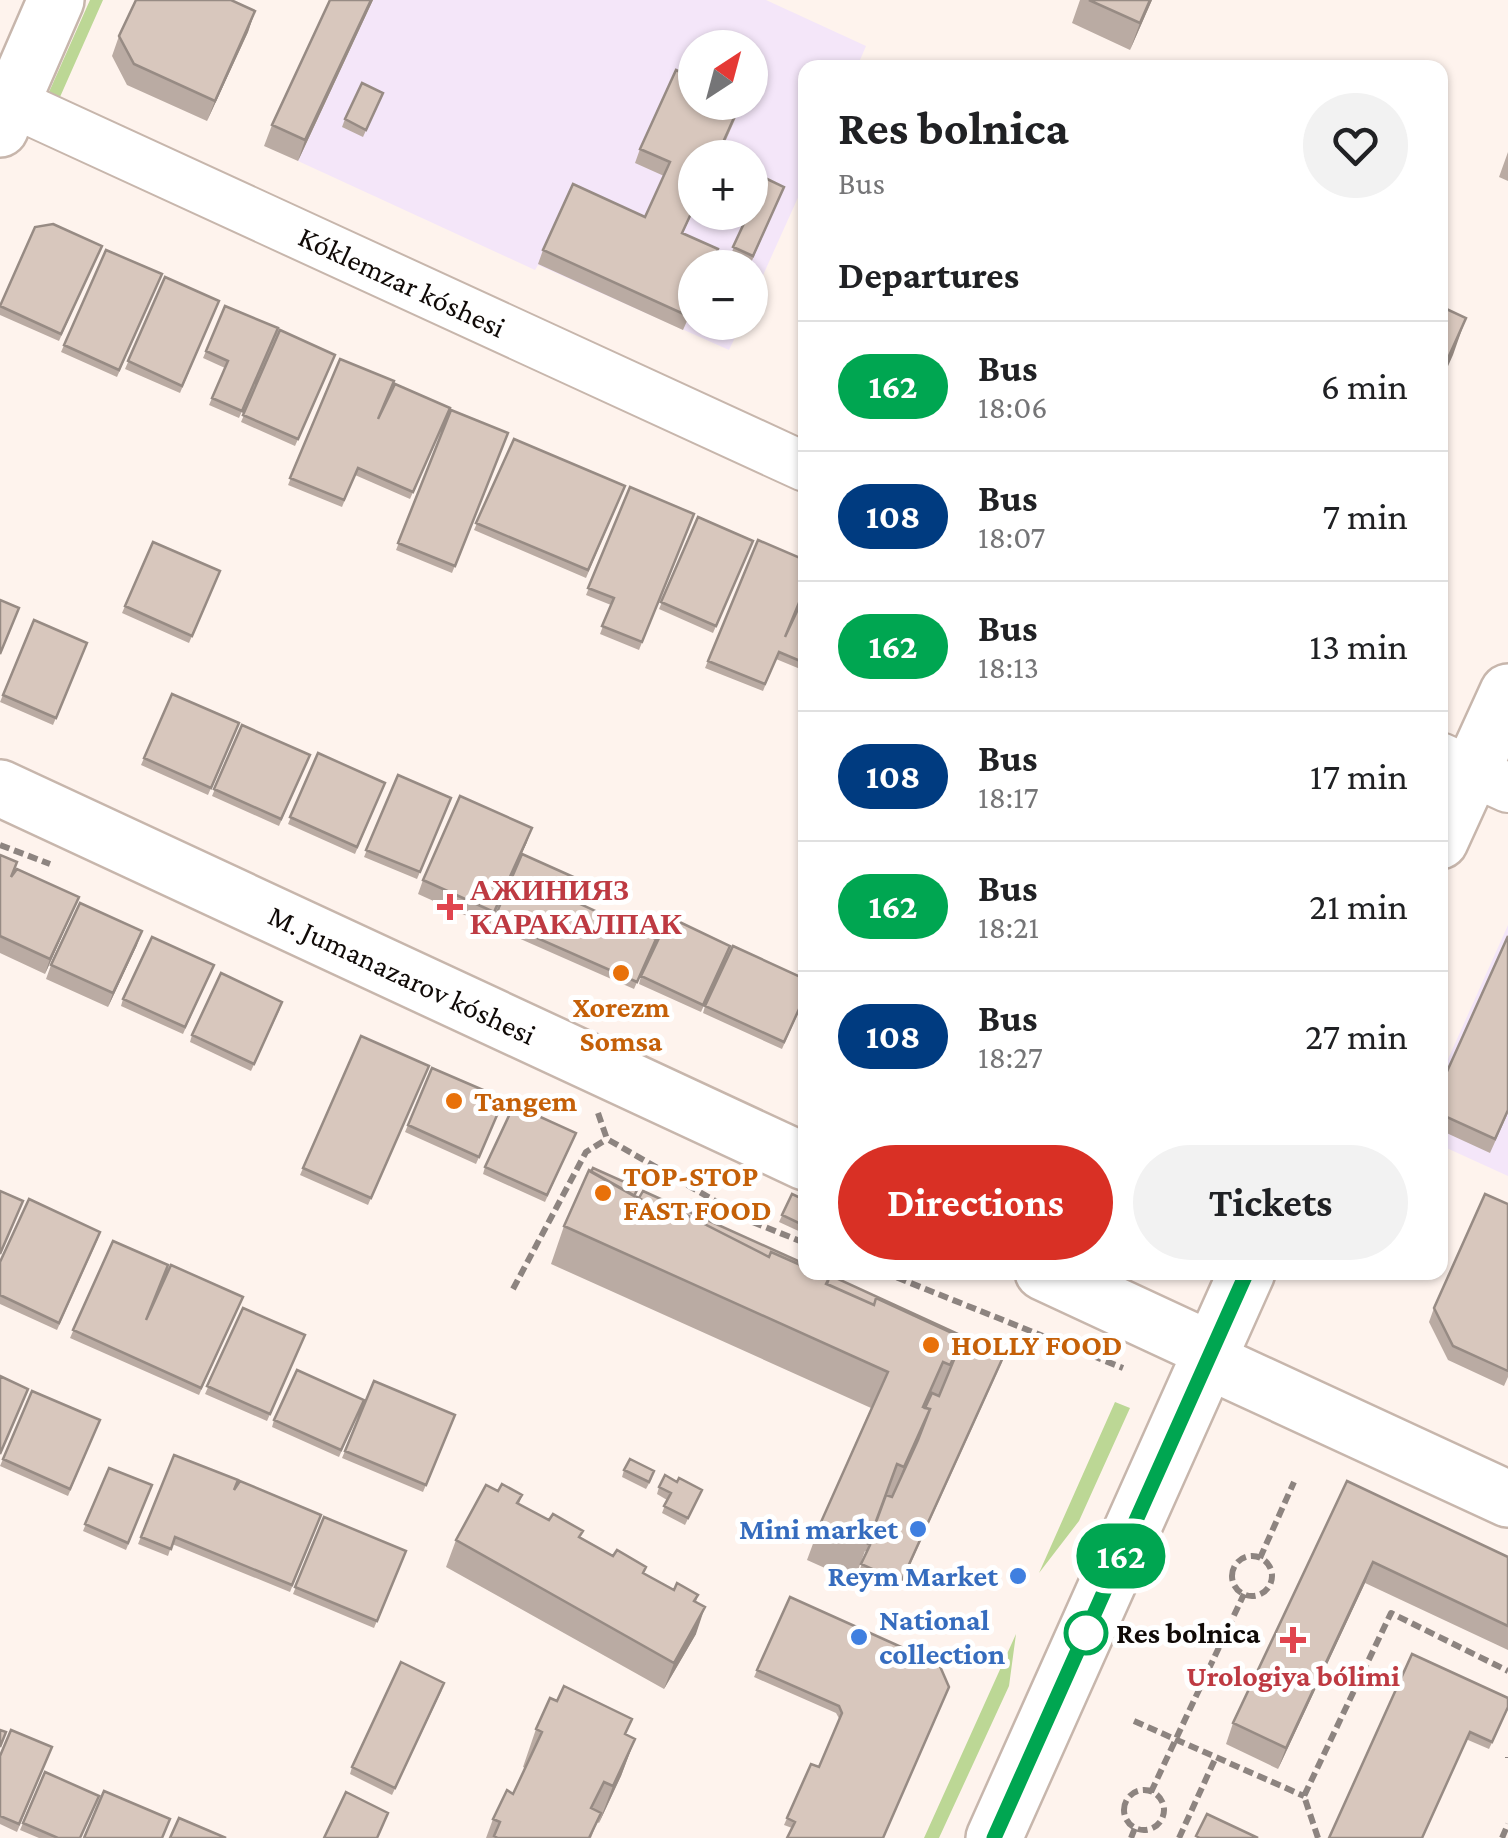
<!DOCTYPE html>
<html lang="en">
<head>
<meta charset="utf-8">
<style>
	body { margin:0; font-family:"Crimson Pro",serif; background:#f2f2f2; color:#202124; height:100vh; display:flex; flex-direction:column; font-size:38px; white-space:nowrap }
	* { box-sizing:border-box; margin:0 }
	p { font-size:32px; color:#757577 }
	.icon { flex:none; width:55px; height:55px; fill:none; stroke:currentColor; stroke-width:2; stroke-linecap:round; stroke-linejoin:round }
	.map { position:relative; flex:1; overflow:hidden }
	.side { position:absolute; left:798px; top:60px; width:650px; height:1220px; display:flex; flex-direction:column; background:#fff; border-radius:20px; box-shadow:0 2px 8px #0004 }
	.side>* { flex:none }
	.badge { padding:0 20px; border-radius:32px; font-size:35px; line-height:65px }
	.needle { width:65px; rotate:36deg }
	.tools { position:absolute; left:678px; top:30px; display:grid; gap:20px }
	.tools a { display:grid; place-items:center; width:90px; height:90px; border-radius:50%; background:#fff; box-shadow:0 2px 8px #0004; font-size:50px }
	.map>.badge { position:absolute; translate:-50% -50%; box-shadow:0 0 0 5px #fff }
	h2 { padding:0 40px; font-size:38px; line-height:90px }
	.round { display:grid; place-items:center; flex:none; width:105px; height:105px; border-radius:52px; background:#f2f2f2 }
	.headline { display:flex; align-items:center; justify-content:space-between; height:170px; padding:0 40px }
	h1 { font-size:48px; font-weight:700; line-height:75px }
	.primary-button { display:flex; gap:20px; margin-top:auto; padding:20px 40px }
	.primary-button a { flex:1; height:115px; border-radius:60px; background:#d93025; color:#fff; font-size:40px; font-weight:700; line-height:115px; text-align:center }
	.primary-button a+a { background:#f2f2f2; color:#202124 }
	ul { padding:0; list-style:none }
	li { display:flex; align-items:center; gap:30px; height:130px; padding:0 40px; border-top:2px solid #e0e0e0 }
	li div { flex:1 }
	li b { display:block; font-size:38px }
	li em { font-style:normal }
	li .badge { min-width:110px; font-weight:700; text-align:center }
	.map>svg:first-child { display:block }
	.education { fill:#f4e6f9; fill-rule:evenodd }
	.green { fill:#bcd795 }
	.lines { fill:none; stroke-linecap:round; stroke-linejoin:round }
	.minor-casing { stroke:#c7b6ac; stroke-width:52 }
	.major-casing { stroke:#c7b6ac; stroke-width:60 }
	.path { stroke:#8d8480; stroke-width:6; stroke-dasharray:10 5; stroke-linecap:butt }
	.minor { stroke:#fff; stroke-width:48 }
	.major { stroke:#fff; stroke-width:55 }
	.wall { fill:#baaba3 }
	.shaded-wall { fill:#978b84 }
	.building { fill:#d8c7bd; stroke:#978b84; stroke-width:2.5 }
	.line-casing { stroke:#fff; stroke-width:22 }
	.line { stroke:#00a651; stroke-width:15 }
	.health-dot { fill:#e0444e; stroke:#fff; stroke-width:4 }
	.food-dot { fill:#e8710a; stroke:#fff; stroke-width:4 }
	.shop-dot { fill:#3f7fe0; stroke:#fff; stroke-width:4 }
	.stop-dot { fill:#fff; stroke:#00a651; stroke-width:5 }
	.labels { text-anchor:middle; stroke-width:10; stroke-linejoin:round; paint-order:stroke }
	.street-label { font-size:30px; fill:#100a07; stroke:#fff }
	.health-label { font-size:30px; font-weight:bold; fill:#be3a42; stroke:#fff; text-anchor:start }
	.food-label { font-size:30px; font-weight:bold; fill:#c56008; stroke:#fff; text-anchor:start }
	.shop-label { font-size:30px; font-weight:bold; fill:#366cbe; stroke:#fff; text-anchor:end }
	.stop-label { font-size:30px; font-weight:bold; fill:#100a07; stroke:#fff; text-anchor:start }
</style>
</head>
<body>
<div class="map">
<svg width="1508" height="1838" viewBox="0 0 1508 1838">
	<rect width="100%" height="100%" fill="#fef3ed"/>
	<!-- education -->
	<path class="education" d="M373 0H766L866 46 857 67 805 68V182L750 304V268H695V322L742 323 729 350 538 265 535 270 298 161ZM695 48H750V102H695ZM695 158H750V212H695Z
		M1508 925V1176L1440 1145V1077Z"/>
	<!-- green -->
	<path class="green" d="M90 0H103L60 97 49 92Z
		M1115 1402 1130 1408 1079 1521 1039 1573Z
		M1016 1634 1009 1686 939 1838H924Z"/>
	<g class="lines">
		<defs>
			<path id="minor" d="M0 97 805 467
				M1440 757 1508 788"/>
			<path id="major" d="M0 129 56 0
				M0 788 805 1162
				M1440 841 1508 692
				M1043 1272 1213 1351
				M1209 1361 1508 1499
				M994 1838 1247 1272"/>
		</defs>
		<!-- minor casing -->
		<use href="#minor" class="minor-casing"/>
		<!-- major casing -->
		<use href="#major" class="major-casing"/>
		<!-- path -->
		<path class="path" d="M0 845 50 864
			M598 1113 607 1139 750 1221 805 1243
			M883 1272 1123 1368
			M513 1289 586 1152 607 1139
			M1232 1576a20 20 0 1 1 40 0a20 20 0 1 1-40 0Z
			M1260 1558 1294 1482
			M1134 1721 1304 1796
			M1508 1757V1758
			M1124 1810a20 20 0 1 1 40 0a20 20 0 1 1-40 0Z
			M1151 1792 1244 1594
			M1131 1838 1135 1828
			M1179 1838 1216 1757
			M1318 1838 1304 1796 1391 1613 1508 1671
			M1502 1838 1508 1824"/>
		<!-- minor -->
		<use href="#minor" class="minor"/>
		<!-- major -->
		<use href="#major" class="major"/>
	</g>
	<!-- wall -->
	<path class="wall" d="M330 0H373L298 161 264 146 272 125Z
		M1080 0H1152L1130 50 1072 23Z
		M255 11 248 32 207 121 127 85 112 56 119 36Z
		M383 93 363 137 342 127 345 119Z
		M737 115 718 158H695V207L683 233 718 249 711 268H695V303L683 330 538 264 543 250 645 217 664 176 635 163 640 149Z
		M1508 152V181L1499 177Z
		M784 187 751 263 731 254 749 212Z
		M102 246 59 341 0 315V305Z
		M106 250 162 274 117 377 61 352Z
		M165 277 219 301 180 393 125 369Z
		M225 306 278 328 239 418 209 405 225 368 203 358Z
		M280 330 335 355 295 446 241 422Z
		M340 359 380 414 450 408 410 499 355 475 342 507 288 485Z
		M451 410 508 433 452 573 396 550Z
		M514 439 625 486 586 578 474 530Z
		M630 487 694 514 639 650 600 634 611 605 586 595Z
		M698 517 753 541 713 633 659 609Z
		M758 540 788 631 805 594V671L776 659 763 691 705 668Z
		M153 542 220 571 189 643 122 613Z
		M34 620 87 643 53 725 0 702Z
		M172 694 239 723 208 795 141 765Z
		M242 725 310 755 279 826 212 796Z
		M318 753 385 783 355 854 288 824Z
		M398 775 451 798 417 879 364 857Z
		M527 842 489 926 418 894 423 880Z
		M0 855 13 874 73 911 45 974 0 953Z
		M494 919 656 939 634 989 491 926Z
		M137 945 108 1007 46 979 51 965Z
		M728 953 701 1012 639 984 641 976Z
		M214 965 183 1034 121 1006 123 999Z
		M805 998 782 1049 703 1013 705 1006Z
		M280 1009 251 1071 190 1042 192 1035Z
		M361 1036 429 1066 368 1205 300 1175Z
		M432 1068 504 1099 476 1164 405 1132Z
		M1440 1087 1508 1113 1490 1153 1440 1130Z
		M576 1133 545 1202 483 1174 485 1167Z
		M792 1194 805 1200V1234L779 1222Z
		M635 1196 1002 1362 899 1589 859 1571 867 1552 865 1551 854 1581 807 1560 821 1522 871 1408 551 1264 564 1226Z
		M1508 1204V1377L1504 1386 1448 1360 1429 1322 1434 1308Z
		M98 1239 57 1330 0 1304V1262Z
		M113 1241 148 1316 240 1304 199 1395 70 1338Z
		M243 1308 305 1335 267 1421 205 1394Z
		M374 1381 455 1415 423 1492 342 1458Z
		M32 1391 100 1420 68 1496 0 1466Z
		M364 1400 339 1457 272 1427 274 1420Z
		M174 1455 234 1489 321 1515 290 1592 172 1544 168 1556 138 1544Z
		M109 1468 152 1485 126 1550 83 1531Z
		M624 1470 652 1478 646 1489 622 1477Z
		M1347 1481 1508 1557V1650L1365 1583 1278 1769 1226 1744 1233 1723Z
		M677 1482 702 1490 685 1525 662 1513 667 1500 657 1494 659 1487Z
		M498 1491 522 1495 519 1504 674 1590 698 1595 696 1602V1634L664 1689 446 1567 456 1540Z
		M324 1517 406 1551 374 1628 293 1594Z
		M790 1597 939 1664 792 1828 784 1825 811 1764 819 1767 840 1720 836 1713 754 1677Z
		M1412 1654 1508 1709 1489 1749 1468 1740Z
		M442 1690 392 1795 350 1774 352 1767Z
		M536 1729 626 1734 635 1739 621 1776 599 1823 597 1822 591 1838H486L493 1819 513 1794 525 1768 523 1767Z
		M52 1747 17 1832 0 1824V1756Z
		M45 1772 81 1838H39L20 1830Z"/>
	<!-- shaded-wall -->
	<path class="shaded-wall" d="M371 0H373L298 161 305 140Z
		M1150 0H1152L1130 50 1140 23Z
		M255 11 248 32 207 121 215 101Z
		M1466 318 1453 355 1440 384V376Z
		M532 828 527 842 489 926 494 912Z
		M79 897 73 911 45 974 50 959Z
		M142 931 137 945 108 1007 113 993Z
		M930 1409 916 1447 890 1504 904 1467Z
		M1373 1562 1365 1583 1278 1769 1286 1748Z
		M705 1607 696 1634 664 1689 674 1663Z
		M635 1739 621 1776 599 1823 613 1786Z"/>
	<!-- building -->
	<path class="building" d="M136 0H231L255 11 215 101 134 64 119 36Z
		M330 0H371L305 140 272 125Z
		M1089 0H1150L1140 23Z
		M676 70 695 79V102H741L716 158H695V205L682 233 718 249 710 268H695V301L688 316 543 250 573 184 645 217 670 162 640 149Z
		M362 83 383 93 366 130 345 119Z
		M765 178 784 187 753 256 733 247Z
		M53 224 102 246 61 334 0 306 35 227Z
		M106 250 162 274 119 370 64 345Z
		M165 277 219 301 182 386 128 361Z
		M225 306 278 328 242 411 212 398 228 361 206 351Z
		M1440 306 1466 318 1440 376Z
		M280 330 335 355 298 439 243 415Z
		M340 359 394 381 378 419 395 384 450 408 413 492 358 468 344 500 290 478Z
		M451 410 508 433 455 566 398 543Z
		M514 439 625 486 588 570 476 523Z
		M630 487 694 514 642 642 602 626 614 598 588 588Z
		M698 517 753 541 716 626 661 602Z
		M758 540 805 560V588L785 637 805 594V663L779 652 765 684 708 661Z
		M153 542 220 571 192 636 125 606Z
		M0 600 19 608 0 654Z
		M34 620 87 643 56 718 3 695Z
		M172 694 239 723 211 788 144 758Z
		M242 725 310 755 281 819 214 789Z
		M318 753 385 783 357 847 290 817Z
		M398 775 451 798 420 872 366 850Z
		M460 796 532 828 494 912 423 880Z
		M522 854 589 884 580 904 656 939 637 982 494 919Z
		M0 855 17 862 11 877 17 869 79 897 50 959 0 936Z
		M80 903 142 931 113 993 51 965Z
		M669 917 730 946 703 1005 641 976Z
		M1508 936V1110L1495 1139 1440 1114V1087Z
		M152 937 214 965 185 1027 123 999Z
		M733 946 805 979V996L784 1042 705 1006Z
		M221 973 282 1002 254 1064 192 1035Z
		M361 1036 429 1066 371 1198 303 1168Z
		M432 1068 504 1099 479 1157 408 1125Z
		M514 1105 576 1133 547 1195 485 1167Z
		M593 1168 638 1188 634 1196 591 1172Z
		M589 1170 662 1211 665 1204 769 1257 771 1252 805 1267V1272H816L829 1278 826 1284 874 1305 876 1298 963 1338 950 1365 943 1362 923 1407 930 1409 904 1467 897 1464 868 1543 821 1522 888 1372 564 1226Z
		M0 1191 23 1201 0 1254Z
		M643 1191 805 1264V1267L771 1252 769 1257 665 1204 662 1211 639 1198Z
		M792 1194 805 1200V1226L782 1215Z
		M1485 1194 1508 1204V1371L1453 1346 1434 1308Z
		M29 1199 100 1232 59 1323 0 1295V1262Z
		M113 1241 168 1265 146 1320 171 1265 243 1297 201 1388 73 1330Z
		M816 1272H823L1004 1355 901 1582 861 1564 870 1545 868 1544 886 1495 892 1497 918 1440 930 1409 925 1408 932 1393 939 1396 963 1338 876 1298 874 1305 827 1284 829 1278Z
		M243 1308 305 1335 270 1414 207 1386Z
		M297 1370 364 1400 341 1450 274 1420Z
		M0 1376 28 1389 0 1454Z
		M374 1381 455 1415 426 1485 345 1451Z
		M32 1391 100 1420 70 1489 3 1459Z
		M174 1455 238 1480 234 1490 240 1481 321 1515 292 1585 175 1537 171 1549 141 1537Z
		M630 1459 654 1471 649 1482 624 1470Z
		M109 1468 152 1485 128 1543 85 1524Z
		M665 1475 677 1482 679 1478 702 1490 688 1518 664 1506 671 1493 659 1487Z
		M1347 1481 1508 1557V1626L1373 1562 1286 1748 1233 1723Z
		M502 1484 522 1495 517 1503 549 1520 553 1514 583 1531 579 1537 613 1556 617 1550 646 1567 643 1573 674 1590 677 1583 698 1595 694 1601 705 1607 674 1663 456 1540 486 1485 498 1491Z
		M324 1517 406 1551 377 1621 295 1587Z
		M790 1597 939 1664 949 1687 883 1838H787L795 1822 787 1818 811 1764 819 1767 842 1713 839 1706 757 1670Z
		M1412 1654 1508 1698V1707L1492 1742 1470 1732 1422 1838H1329Z
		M401 1662 444 1683 395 1788 352 1767Z
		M564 1686 632 1719 625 1734 635 1739 613 1786 604 1782 591 1808 601 1813 589 1838H498L494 1836 500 1822 493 1819 507 1790 513 1794 542 1732 536 1729 550 1698 557 1701Z
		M0 1730 6 1732 0 1747Z
		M11 1730 52 1747 19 1824 0 1816V1756Z
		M45 1772 99 1796 80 1838H58L23 1823Z
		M104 1791 170 1819 162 1838H84Z
		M346 1792 388 1813 377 1838H324Z
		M1207 1814 1258 1838H1200L1196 1836Z
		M179 1818 226 1838H170Z"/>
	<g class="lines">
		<defs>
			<path id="line" d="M994 1838 1247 1272"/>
		</defs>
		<!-- line casing -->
		<use href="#line" class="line-casing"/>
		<!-- line -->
		<use href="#line" class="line"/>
	</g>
	<!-- markers -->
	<g class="health-dot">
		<path d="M445 892h10v10h10v10h-10v10h-10v-10h-10v-10h10z"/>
		<path d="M1288 1625h10v10h10v10h-10v10h-10v-10h-10v-10h10z"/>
	</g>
	<g class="food-dot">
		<circle cx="621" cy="973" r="10"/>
		<circle cx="454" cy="1101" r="10"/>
		<circle cx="603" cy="1193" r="10"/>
		<circle cx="931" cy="1345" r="10"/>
	</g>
	<g class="shop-dot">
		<circle cx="918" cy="1529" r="10"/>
		<circle cx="1018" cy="1576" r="10"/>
		<circle cx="859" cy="1637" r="10"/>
	</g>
	<circle class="stop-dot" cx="1086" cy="1633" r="20"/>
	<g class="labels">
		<!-- street labels -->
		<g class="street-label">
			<text transform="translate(402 282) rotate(25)" y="10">Kóklemzar kóshesi</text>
			<text transform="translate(402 975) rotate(25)" y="10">M. Jumanazarov kóshesi</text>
		</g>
		<!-- health labels -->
		<g class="health-label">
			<text x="470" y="900">АЖИНИЯЗ<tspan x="470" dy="34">КАРАКАЛПАК</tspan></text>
			<text x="1293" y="1686" text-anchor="middle">Urologiya bólimi</text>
		</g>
		<!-- food labels -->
		<g class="food-label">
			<text x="621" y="1017" text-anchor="middle">Xorezm<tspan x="621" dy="34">Somsa</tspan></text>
			<text x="474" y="1111">Tangem</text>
			<text x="623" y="1186">TOP-STOP<tspan x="623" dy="34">FAST FOOD</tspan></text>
			<text x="951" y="1355">HOLLY FOOD</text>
		</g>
		<!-- shop labels -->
		<g class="shop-label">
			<text x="898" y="1539">Mini market</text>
			<text x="998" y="1586">Reym Market</text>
			<text x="879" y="1630" text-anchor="start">National<tspan x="879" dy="34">collection</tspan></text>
		</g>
		<!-- stop labels -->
		<g class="stop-label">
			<text x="1116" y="1643">Res bolnica</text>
		</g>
	</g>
</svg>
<div class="tools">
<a><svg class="needle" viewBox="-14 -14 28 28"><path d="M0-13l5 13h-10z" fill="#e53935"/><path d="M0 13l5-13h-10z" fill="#757577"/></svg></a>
<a>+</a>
<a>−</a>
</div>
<b class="badge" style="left:1121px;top:1556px;background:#00a651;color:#fff">162</b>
<section class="side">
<div class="headline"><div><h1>Res bolnica</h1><p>Bus</p></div><a class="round"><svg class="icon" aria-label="heart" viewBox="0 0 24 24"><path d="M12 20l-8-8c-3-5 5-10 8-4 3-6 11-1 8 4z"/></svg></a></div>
<h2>Departures</h2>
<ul>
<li><span class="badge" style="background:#00a651;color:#fff">162</span><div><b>Bus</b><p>18:06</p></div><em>6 min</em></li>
<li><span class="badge" style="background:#003b80;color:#fff">108</span><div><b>Bus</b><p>18:07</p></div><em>7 min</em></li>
<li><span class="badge" style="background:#00a651;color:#fff">162</span><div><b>Bus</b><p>18:13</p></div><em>13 min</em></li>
<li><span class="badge" style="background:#003b80;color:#fff">108</span><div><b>Bus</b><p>18:17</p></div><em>17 min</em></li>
<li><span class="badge" style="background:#00a651;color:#fff">162</span><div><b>Bus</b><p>18:21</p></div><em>21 min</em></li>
<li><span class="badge" style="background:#003b80;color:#fff">108</span><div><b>Bus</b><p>18:27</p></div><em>27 min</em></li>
</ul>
<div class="primary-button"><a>Directions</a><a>Tickets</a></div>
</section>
</div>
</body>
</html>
